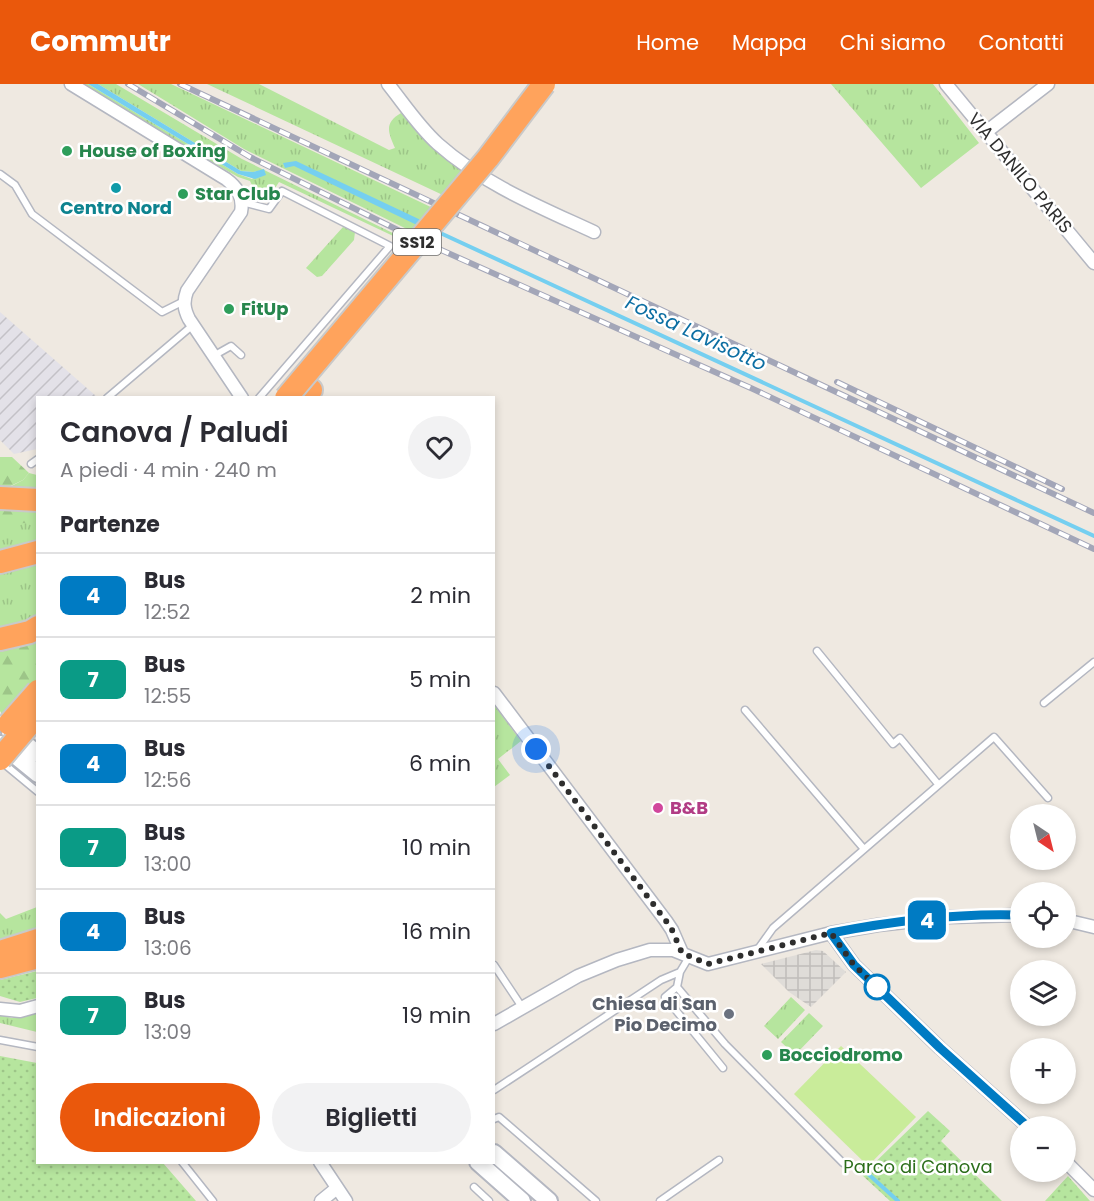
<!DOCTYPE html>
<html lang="it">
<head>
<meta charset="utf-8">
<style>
	body { margin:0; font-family:Poppins,sans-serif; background:#f2f2f3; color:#2b2b33; height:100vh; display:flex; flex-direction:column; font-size:22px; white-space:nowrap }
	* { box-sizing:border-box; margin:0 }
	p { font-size:20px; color:#7c7c81 }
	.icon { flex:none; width:33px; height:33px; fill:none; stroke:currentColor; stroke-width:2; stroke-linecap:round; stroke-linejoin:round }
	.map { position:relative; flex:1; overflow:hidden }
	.drawer { position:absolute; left:36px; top:312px; width:459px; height:768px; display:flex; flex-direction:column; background:#fff; border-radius:0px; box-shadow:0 3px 9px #0003 }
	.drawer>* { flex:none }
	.badge { padding:0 12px; border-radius:9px; font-size:21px; line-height:39px }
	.needle { width:39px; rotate:145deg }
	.buttons { position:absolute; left:1010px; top:720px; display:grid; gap:12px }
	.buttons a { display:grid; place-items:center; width:66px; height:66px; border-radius:50%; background:#fff; box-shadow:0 3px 9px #0003; font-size:30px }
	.you { position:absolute; width:30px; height:30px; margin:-15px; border:4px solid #fff; border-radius:50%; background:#1a73e8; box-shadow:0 0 0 9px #1a73e833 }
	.map>.badge { position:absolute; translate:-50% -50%; box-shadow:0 0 0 3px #fff }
	h2 { padding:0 24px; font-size:22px; line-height:54px }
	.round { display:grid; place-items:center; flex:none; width:63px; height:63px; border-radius:32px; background:#f2f2f3 }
	.overview { display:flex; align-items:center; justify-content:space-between; height:102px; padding:0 24px }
	h1 { font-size:28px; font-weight:600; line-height:45px }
	.cta { display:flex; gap:12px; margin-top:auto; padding:12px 24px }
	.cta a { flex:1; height:69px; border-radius:36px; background:#ea580c; color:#fff; font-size:24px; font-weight:600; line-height:69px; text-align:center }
	.cta a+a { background:#f2f2f3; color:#2b2b33 }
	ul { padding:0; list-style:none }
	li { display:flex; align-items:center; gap:18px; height:84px; padding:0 24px; border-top:2px solid #e1e1e2 }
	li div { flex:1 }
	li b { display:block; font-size:22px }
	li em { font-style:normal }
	li .badge { min-width:66px; font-weight:700; text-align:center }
	header { display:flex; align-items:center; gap:36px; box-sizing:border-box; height:84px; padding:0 30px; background:#ea580c; color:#fff }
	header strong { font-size:28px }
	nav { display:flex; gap:33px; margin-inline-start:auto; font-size:21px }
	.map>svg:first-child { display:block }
	.industrial { fill:url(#industrial-furrows) }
	.grass { fill:url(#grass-tufts) }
	.forest { fill:url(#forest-firs) }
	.park { fill:url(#park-dots) }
	.pitch { fill:#c9ec9a }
	.plaza { fill:url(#plaza-grid) }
	.water { fill:#75cff0 }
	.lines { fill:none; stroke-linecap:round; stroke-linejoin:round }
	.stream { stroke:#75cff0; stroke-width:4 }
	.lane-casing { stroke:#b4b7c1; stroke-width:9 }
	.street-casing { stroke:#b4b7c1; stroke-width:15 }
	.secondary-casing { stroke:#b4b7c1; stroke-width:20 }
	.highway-casing { stroke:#c9c9c9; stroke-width:26 }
	.lane { stroke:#fff; stroke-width:6 }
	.street { stroke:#fff; stroke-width:12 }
	.secondary { stroke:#fff; stroke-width:16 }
	.highway { stroke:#ffa35c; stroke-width:22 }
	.rail-casing { stroke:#a3a6b8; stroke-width:6 }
	.rail { stroke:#fff; stroke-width:4; stroke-dasharray:11; stroke-linecap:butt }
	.highway-bridge-casing { stroke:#c9c9c9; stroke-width:26; stroke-linecap:butt }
	.highway-bridge { stroke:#ffa35c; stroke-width:22 }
	.line-casing { stroke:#fff; stroke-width:14 }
	.line { stroke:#007bc3; stroke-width:9 }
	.walk { stroke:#2e2e2e; stroke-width:6; stroke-dasharray:0 10.8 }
	.leisure-dot { fill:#2e9e5b; stroke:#fff; stroke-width:2 }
	.culture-dot { fill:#0f9aa8; stroke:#fff; stroke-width:2 }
	.hotel-dot { fill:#d1479c; stroke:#fff; stroke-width:2 }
	.stop-dot { fill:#fff; stroke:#007bc3; stroke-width:3 }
	.worship-dot { fill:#6b7280; stroke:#fff; stroke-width:2 }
	.labels { text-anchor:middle; stroke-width:5; stroke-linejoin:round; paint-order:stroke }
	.shield { fill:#fff; stroke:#6d6d6d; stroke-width:1.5 }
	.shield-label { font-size:16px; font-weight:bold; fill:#2e2e2e }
	.leisure-label { font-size:18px; font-weight:bold; fill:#27864d; stroke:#fff; text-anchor:start }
	.street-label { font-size:18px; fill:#2e2e2e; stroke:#fff }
	.culture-label { font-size:18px; font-weight:bold; fill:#0d838f; stroke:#fff }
	.hotel-label { font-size:18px; font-weight:bold; fill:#b23c85; stroke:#fff; text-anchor:start }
	.worship-label { font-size:18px; font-weight:bold; fill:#5b616d; stroke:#fff; text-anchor:end }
	.park-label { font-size:18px; fill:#2c6e1b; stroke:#fff }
	.water-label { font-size:20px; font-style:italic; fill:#0d6fa3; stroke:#fff }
</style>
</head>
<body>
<header>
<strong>Commutr</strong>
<nav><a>Home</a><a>Mappa</a><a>Chi siamo</a><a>Contatti</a></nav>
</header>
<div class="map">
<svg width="1094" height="1117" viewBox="0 0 1094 1117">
	<defs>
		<pattern id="industrial-furrows" width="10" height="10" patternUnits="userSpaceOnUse" patternTransform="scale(1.5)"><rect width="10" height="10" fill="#e3e1e8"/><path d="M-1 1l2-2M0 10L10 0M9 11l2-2" fill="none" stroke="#c3c1c7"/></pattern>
		<pattern id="grass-tufts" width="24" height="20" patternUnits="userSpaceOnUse" patternTransform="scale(1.5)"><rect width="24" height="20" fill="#b6e59e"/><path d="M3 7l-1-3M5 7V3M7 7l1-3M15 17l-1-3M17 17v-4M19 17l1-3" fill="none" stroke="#9dc588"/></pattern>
		<pattern id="forest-firs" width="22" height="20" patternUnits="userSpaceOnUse" patternTransform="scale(1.5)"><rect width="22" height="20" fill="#b6e59e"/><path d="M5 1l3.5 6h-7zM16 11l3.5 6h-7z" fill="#9dc588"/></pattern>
		<pattern id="park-dots" width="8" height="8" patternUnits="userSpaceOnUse" patternTransform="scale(1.5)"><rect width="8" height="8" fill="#b6e59e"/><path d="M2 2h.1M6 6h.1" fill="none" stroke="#9dc588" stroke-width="1.8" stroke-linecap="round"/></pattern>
		<pattern id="plaza-grid" width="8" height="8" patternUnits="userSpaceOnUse" patternTransform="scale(1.5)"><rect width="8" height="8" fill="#dfdcd8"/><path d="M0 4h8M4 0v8" fill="none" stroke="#c0bdba"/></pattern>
	</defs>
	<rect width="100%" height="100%" fill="#efe9e1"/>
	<!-- industrial -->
	<path class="industrial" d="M0 228 96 312 94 314H38L37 365 14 370 0 356Z"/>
	<!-- grass -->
	<path class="grass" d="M77 0H88L238 90 252 95 264 86 253 88 241 87 98 0H116L242 75 409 157 408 159 279 98 266 118 256 110 250 97 238 93Z
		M138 0H171L435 125 415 149 244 65Z
		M207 0H259L389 66 395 64C388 48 384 39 401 29L469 87 447 113Z
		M831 0H933L979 59 921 104Z
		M343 143 355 148 354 156 322 192 317 193 306 184Z
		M29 389 37 391V410L0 408 23 396Z
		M0 422 37 424V463L0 472Z
		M37 477V538L0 549V486Z
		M494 621 521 657 498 675 510 691 494 703Z
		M37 823V849L0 862V829L6 835Z
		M791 913 805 926 778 955 764 942Z
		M37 928V948L0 939V931L12 934Z
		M809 929 823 942 795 971 781 958Z"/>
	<!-- forest -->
	<path class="forest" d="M0 373H12L29 389 23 396 0 407Z
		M0 422 23 426 32 435 27 439 0 440Z
		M37 558V597L5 635 0 627V568Z"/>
	<!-- park -->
	<path class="park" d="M37 887V914L20 918 0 912V896Z
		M0 972 37 979 38 1078 163 1079 196 1117H0Z
		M928 1027 950 1047 941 1057 1002 1117H890L862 1091Z
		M1068 1092 1090 1117H1045Z"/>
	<!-- pitch -->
	<path class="pitch" d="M841 962 916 1033 868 1082 794 1010Z"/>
	<!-- plaza -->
	<path class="plaza" d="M816 866 823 867 846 888 811 923 789 908 761 880Z"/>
	<!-- water -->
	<path class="water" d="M88 0H98L241 87 253 88 264 85 266 91 255 95 238 90Z
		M296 77 425 138 421 143 294 82 285 84 283 79Z"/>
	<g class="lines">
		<!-- stream -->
		<path class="stream" d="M436 147 1094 452
			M866 1088 898 1117"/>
		<defs>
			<path id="lane" d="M0 90 15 101 32 130 162 228 184 217
				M242 118 269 125 282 107 390 162 259 314
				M215 271 231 262 241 271
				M107 314 193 241
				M31 380 38 375
				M817 567 893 660 900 654 938 700
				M1044 619 1094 578
				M745 626 864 765
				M3 679 38 708
				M758 865 773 844 994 653 1048 714
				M689 873 680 888 677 903 725 960 843 1079
				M494 881 522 923
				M677 903 665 913 723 984
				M0 956 38 963
				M494 1006 661 896 680 888
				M494 1035 499 1033 596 1117
				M182 1078 213 1117
				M474 1103 489 1117
				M660 1117 719 1076"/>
			<path id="street" d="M71 0 226 95C237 103 244 113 241 128L187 207C183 218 184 225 189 235L242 314
				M388 0C404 20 419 43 438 60 483 100 540 123 594 148
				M946 0 1094 179
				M986 48 1048 0
				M494 609 666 837 672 846 682 869
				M1065 836 1094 843
				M831 849 854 881 940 964 1027 1042
				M0 925 20 927 38 922
				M494 940 578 892 617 876 650 866H673L708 880 831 849 878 841 950 833 1020 831
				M1065 1077 1094 1106
				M320 1078 346 1117
				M321 1117 337 1104"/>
			<path id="secondary" d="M10 648 38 670
				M1 660 38 690
				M494 1069 549 1117
				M478 1078 522 1117"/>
			<path id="highway" d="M305 314 311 306
				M0 414 38 416
				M0 478 38 468
				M0 555 30 548 38 543
				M0 868 38 856
				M0 883 38 873"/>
		</defs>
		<!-- lane casing -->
		<use href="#lane" class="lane-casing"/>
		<!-- street casing -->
		<use href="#street" class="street-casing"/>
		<!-- secondary casing -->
		<use href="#secondary" class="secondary-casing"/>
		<!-- highway casing -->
		<use href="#highway" class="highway-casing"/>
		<!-- lane -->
		<use href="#lane" class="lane"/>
		<!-- street -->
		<use href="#street" class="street"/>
		<!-- secondary -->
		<use href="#secondary" class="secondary"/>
		<!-- highway -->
		<use href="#highway" class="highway"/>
		<defs>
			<path id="rail" d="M128 0 250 73 412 153 753 305 1094 465
				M180 0 1094 429
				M837 298 1062 405"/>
		</defs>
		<!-- rail casing -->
		<use href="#rail" class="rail-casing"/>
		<!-- rail -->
		<use href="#rail" class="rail"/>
		<defs>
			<path id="highway-bridge" d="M286 314 488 74 544 0
				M9 640 38 607
				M0 675 38 630"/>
		</defs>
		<!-- highway-bridge casing -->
		<use href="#highway-bridge" class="highway-bridge-casing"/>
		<!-- highway-bridge -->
		<use href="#highway-bridge" class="highway-bridge"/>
	</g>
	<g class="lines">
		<defs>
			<path id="line" d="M1020 831C957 829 892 837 831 849L854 881 940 964 1027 1042"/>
		</defs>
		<!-- line casing -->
		<use href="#line" class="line-casing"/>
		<!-- line -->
		<use href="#line" class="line"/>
		<!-- walk -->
		<path class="walk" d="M536 665 666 837 672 846 682 869 708 880 831 849 854 881 878 904 877 903"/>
	</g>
	<!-- markers -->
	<g class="leisure-dot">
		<circle cx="67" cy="67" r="6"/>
		<circle cx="183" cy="110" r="6"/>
		<circle cx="229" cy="225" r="6"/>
		<circle cx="767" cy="971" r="6"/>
	</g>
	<circle class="culture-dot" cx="116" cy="104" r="6"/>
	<circle class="hotel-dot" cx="658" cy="724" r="6"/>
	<circle class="stop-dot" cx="877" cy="903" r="12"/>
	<circle class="worship-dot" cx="729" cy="930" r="6"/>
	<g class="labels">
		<!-- shield labels -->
		<rect class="shield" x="393" y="145" width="48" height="26" rx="4.5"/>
		<g class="shield-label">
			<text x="417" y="164">SS12</text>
		</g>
		<!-- leisure labels -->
		<g class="leisure-label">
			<text x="79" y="73">House of Boxing</text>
			<text x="195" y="116">Star Club</text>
			<text x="241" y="231">FitUp</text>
			<text x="779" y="977">Bocciodromo</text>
		</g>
		<!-- street labels -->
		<g class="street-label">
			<text transform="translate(1020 89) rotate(50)" y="6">VIA DANILO PARIS</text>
		</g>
		<!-- culture labels -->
		<g class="culture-label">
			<text x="116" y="130">Centro Nord</text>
		</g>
		<!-- hotel labels -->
		<g class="hotel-label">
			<text x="670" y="730">B&amp;B</text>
		</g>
		<!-- worship labels -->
		<g class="worship-label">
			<text x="717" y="926">Chiesa di San<tspan x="717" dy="21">Pio Decimo</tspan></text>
		</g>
		<!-- park labels -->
		<g class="park-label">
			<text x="918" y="1089">Parco di Canova</text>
		</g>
		<!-- water labels -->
		<g class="water-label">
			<text transform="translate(696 249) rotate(25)" y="7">Fossa Lavisotto</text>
		</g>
	</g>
</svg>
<div class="buttons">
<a><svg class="needle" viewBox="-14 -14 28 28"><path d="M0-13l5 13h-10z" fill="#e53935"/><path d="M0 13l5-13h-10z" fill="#7c7c81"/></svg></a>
<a><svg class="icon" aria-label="locate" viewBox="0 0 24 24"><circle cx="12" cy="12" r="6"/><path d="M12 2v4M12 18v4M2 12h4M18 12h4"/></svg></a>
<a><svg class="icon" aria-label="layers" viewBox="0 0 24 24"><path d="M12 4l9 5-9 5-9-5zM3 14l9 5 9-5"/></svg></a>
<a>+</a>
<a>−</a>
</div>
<div class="you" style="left:536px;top:665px"></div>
<b class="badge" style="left:927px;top:836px;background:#007bc3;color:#fff">4</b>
<section class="drawer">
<div class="overview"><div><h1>Canova / Paludi</h1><p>A piedi · 4 min · 240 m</p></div><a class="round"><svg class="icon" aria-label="heart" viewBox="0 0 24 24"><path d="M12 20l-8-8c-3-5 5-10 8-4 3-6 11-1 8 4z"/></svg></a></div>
<h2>Partenze</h2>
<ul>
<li><span class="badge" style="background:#007bc3;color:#fff">4</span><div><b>Bus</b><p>12:52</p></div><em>2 min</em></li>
<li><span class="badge" style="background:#0a9b86;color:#fff">7</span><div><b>Bus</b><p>12:55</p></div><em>5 min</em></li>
<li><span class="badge" style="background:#007bc3;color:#fff">4</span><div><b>Bus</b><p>12:56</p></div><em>6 min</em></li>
<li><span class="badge" style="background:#0a9b86;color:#fff">7</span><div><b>Bus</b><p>13:00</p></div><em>10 min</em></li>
<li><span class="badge" style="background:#007bc3;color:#fff">4</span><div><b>Bus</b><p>13:06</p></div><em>16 min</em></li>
<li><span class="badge" style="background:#0a9b86;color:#fff">7</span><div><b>Bus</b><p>13:09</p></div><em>19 min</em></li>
</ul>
<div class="cta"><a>Indicazioni</a><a>Biglietti</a></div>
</section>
</div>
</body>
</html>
